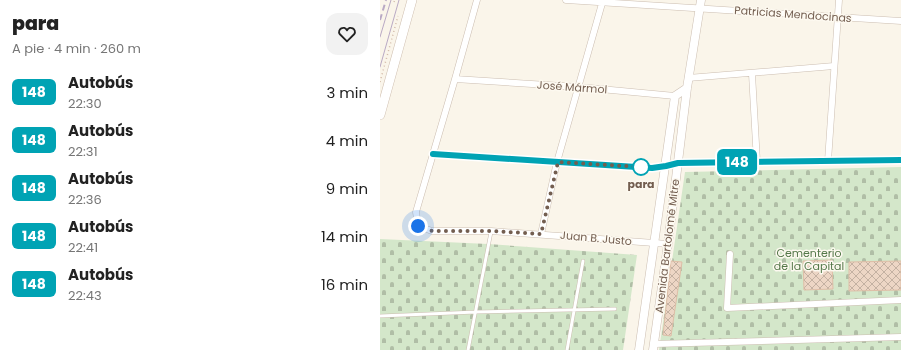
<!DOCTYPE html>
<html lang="es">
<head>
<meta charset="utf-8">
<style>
	body { margin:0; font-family:Poppins,sans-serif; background:#f2f2f2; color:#222; height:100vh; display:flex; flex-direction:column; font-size:15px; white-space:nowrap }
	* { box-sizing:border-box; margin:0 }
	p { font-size:13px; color:#767676 }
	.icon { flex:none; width:22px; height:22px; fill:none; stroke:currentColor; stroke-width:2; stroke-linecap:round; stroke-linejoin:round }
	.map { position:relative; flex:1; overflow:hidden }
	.panel { display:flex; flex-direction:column; background:#fff; width:380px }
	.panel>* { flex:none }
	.badge { padding:0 8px; border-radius:6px; font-size:14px; line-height:26px }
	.you { position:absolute; width:20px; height:20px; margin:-10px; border:3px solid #fff; border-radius:50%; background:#1a73e8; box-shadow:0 0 0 6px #1a73e833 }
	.map>.badge { position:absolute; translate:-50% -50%; box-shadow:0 0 0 2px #fff }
	.round { display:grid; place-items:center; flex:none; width:42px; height:42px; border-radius:12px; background:#f2f2f2 }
	.head { display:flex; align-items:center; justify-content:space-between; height:68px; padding:0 12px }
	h1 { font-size:19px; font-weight:800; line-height:30px }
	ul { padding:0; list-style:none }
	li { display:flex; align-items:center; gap:12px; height:48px; padding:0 12px }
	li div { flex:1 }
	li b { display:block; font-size:15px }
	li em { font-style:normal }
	li .badge { min-width:44px; font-weight:700; text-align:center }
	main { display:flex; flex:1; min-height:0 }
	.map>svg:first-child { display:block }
	.cemetery { fill:url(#cemetery-stones) }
	.building { fill:url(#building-cross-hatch); stroke:#debea7 }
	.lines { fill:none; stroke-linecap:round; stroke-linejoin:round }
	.service-casing { stroke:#ccbeb1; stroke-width:4 }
	.minor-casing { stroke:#ccbeb1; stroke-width:7 }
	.tertiary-casing { stroke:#ccbeb1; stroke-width:9 }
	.secondary-casing { stroke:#cebeaf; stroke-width:10 }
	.path { stroke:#d2baa8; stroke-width:1.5; stroke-dasharray:1 3; stroke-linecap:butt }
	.service { stroke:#fff; stroke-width:3 }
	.minor { stroke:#fff; stroke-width:6 }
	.tertiary { stroke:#fff; stroke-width:8 }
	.secondary { stroke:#fff; stroke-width:9 }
	.tram { stroke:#b9a9c4; stroke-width:1 }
	.rail { stroke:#b9a9c4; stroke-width:2; stroke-dasharray:6 4; stroke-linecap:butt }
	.line-casing { stroke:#fff; stroke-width:9 }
	.line { stroke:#00a3b4; stroke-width:6 }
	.walk { stroke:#735e50; stroke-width:4; stroke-dasharray:0 7.2 }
	.stop-dot { fill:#fff; stroke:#00a3b4; stroke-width:2 }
	.labels { text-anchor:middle; stroke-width:3; stroke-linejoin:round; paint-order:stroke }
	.street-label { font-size:11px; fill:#735e50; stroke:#fdf9f0 }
	.stop-label { font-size:11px; font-weight:bold; fill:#735e50; stroke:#fdf9f0 }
	.park-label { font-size:11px; fill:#547849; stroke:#fdf9f0 }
</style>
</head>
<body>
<main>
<section class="panel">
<div class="head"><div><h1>para</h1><p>A pie · 4 min · 260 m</p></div><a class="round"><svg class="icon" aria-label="heart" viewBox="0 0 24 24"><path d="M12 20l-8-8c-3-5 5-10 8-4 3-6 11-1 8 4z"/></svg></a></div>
<ul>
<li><span class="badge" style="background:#00a3b4;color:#fff">148</span><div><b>Autobús</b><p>22:30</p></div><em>3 min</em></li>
<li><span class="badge" style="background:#00a3b4;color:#fff">148</span><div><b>Autobús</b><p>22:31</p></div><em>4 min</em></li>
<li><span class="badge" style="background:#00a3b4;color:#fff">148</span><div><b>Autobús</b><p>22:36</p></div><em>9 min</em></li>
<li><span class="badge" style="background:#00a3b4;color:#fff">148</span><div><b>Autobús</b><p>22:41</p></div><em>14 min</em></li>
<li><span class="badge" style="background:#00a3b4;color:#fff">148</span><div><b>Autobús</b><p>22:43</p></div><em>16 min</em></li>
</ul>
</section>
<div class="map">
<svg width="521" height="350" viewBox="0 0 521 350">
	<defs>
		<pattern id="cemetery-stones" width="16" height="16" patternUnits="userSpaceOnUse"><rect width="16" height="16" fill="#d4e7ca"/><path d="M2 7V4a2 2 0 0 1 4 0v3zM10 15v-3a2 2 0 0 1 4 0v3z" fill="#b0bea6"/></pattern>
		<pattern id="building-cross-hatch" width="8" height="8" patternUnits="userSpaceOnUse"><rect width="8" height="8" fill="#edd6c5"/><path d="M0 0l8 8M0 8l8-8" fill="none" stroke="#c4b1a2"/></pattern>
	</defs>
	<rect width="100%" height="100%" fill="#faf5ea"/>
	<!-- cemetery -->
	<path class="cemetery" d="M521 167V350H279L305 172Z
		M0 239 108 244 257 255 243 350H0Z"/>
	<!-- building -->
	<path class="building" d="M452 260 453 289 424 290 423 261Z
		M291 261 302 262 291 336 283 335Z
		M521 261V290L469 291V262Z"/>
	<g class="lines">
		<defs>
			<path id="service" d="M0 316 96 312 235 309
				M88 350 111 232
				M187 350 203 261"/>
			<path id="minor" d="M97 0 75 79 36 212 38 226 52 231H111L288 244
				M186 0 521 21
				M372 74 377 162
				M308 78 454 66
				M75 79 199 87 295 96
				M53 154 272 168 298 163 521 160
				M448 161 459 0
				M161 234 177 162 223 0
				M350 254 347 308 521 300
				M274 344 521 337"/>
			<path id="tertiary" d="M259 350 295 96 307 88
				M273 350 288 244 307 88 321 0"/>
			<path id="secondary" d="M0 115 32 0"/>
		</defs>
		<!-- service casing -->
		<use href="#service" class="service-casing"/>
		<!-- minor casing -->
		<use href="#minor" class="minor-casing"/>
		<!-- tertiary casing -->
		<use href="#tertiary" class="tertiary-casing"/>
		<!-- secondary casing -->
		<use href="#secondary" class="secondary-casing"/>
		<!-- path -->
		<path class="path" d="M14 2 15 0
			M0 82 18 16"/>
		<!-- service -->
		<use href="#service" class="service"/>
		<!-- minor -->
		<use href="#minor" class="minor"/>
		<!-- tertiary -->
		<use href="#tertiary" class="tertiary"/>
		<!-- secondary -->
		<use href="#secondary" class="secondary"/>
		<!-- tram -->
		<path class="tram" d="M0 37 11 0
			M0 67 19 0"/>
		<!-- rail -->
		<path class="rail" d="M0 20 6 0"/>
	</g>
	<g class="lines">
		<defs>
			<path id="line" d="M53 154 272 168 286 166 298 163 521 160"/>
		</defs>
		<!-- line casing -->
		<use href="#line" class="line-casing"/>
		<!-- line -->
		<use href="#line" class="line"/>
		<!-- walk -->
		<path class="walk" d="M38 226 52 231H111L161 234 178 162 261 167"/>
	</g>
	<!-- markers -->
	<circle class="stop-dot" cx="261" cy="167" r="8"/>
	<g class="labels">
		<!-- street labels -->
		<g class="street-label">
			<text transform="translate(413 14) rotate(4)" y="4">Patricias Mendocinas</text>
			<text transform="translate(192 87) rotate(4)" y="4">José Mármol</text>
			<text transform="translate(216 238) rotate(5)" y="4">Juan B. Justo</text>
			<text transform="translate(287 246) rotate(-83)" y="4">Avenida Bartolomé Mitre</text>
		</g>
		<!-- stop labels -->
		<g class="stop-label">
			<text x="261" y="188">para</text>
		</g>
		<!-- park labels -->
		<g class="park-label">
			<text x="429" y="257">Cementerio<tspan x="429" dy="13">de la Capital</tspan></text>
		</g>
	</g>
</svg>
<div class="you" style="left:38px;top:226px"></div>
<b class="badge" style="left:357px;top:162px;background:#00a3b4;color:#fff">148</b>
</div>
</main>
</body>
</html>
